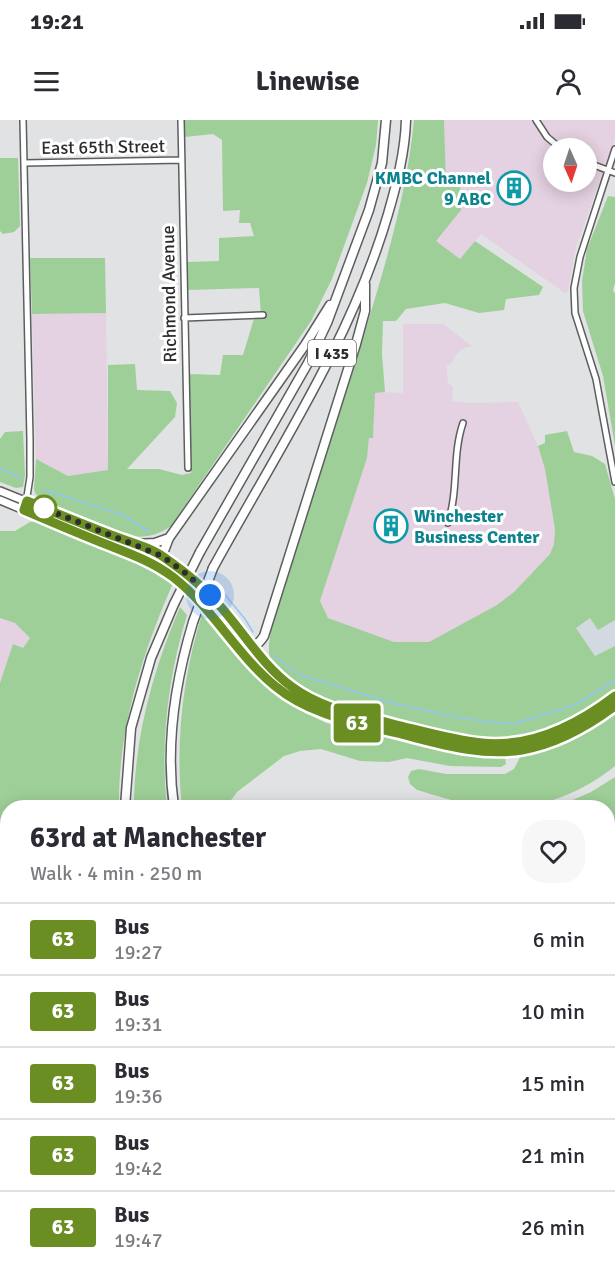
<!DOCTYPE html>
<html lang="en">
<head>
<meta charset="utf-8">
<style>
	body { margin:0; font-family:Signika,sans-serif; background:#f7f7f7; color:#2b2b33; height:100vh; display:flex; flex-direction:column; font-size:22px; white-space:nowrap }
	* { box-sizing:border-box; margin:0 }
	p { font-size:20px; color:#7c7c81 }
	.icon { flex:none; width:33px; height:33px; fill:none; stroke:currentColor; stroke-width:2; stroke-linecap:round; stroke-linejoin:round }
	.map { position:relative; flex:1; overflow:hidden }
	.details { position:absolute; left:0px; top:680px; width:615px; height:476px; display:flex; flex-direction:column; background:#fff; border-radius:24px 24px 0 0; box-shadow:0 3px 15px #0003 }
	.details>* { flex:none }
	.badge { padding:0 12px; border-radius:4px; font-size:21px; line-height:39px }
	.needle { width:39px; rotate:177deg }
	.controls { position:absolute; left:543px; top:18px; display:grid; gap:12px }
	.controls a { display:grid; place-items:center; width:54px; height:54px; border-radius:50%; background:#fff; box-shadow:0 3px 15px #0003; font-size:30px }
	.you { position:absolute; width:30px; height:30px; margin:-15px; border:4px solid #fff; border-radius:50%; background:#1a73e8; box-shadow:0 0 0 9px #1a73e833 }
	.map>.badge { position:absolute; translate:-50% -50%; box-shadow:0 0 0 3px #fff }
	.round { display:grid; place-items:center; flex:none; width:63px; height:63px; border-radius:24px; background:#f7f7f7 }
	.overview { display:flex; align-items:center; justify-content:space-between; height:102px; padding:0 30px }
	h1 { font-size:28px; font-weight:700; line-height:45px }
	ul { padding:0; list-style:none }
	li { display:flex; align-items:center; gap:18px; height:72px; padding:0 30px; border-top:2px solid #e1e1e2 }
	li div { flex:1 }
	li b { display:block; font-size:22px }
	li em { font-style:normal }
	li .badge { min-width:66px; font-weight:700; text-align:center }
	.status { display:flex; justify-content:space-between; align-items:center; height:42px; padding:0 30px; background:#fff; direction:ltr }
	.status svg { height:16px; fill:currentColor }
	header { display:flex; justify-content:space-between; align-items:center; height:78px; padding:0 30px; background:#fff; font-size:27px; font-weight:700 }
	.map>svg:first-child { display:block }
	.commercial { fill:#e4d1e1; fill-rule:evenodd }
	.built { fill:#d3d9e1 }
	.green { fill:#9fcf98 }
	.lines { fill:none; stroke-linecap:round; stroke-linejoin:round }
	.stream { stroke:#93c6f3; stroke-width:1.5 }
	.minor-casing { stroke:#5d5e5f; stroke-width:8 }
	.major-casing { stroke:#5d5e5f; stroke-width:10 }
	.highway-casing { stroke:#5d5e5f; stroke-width:11 }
	.minor { stroke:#fff; stroke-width:5 }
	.major { stroke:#fff; stroke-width:7 }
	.highway { stroke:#fff; stroke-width:8 }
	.highway-bridge-casing { stroke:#5d5e5f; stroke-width:11; stroke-linecap:butt }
	.highway-bridge { stroke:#fff; stroke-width:8 }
	.line-casing { stroke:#fff; stroke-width:14 }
	.line { stroke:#6b8e23; stroke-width:9 }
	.walk { stroke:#2d2d2e; stroke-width:6; stroke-dasharray:0 10.8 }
	.stop-dot { fill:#fff; stroke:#6b8e23; stroke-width:3 }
	.labels { text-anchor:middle; stroke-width:6; stroke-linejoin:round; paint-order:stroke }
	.shield { fill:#fff; stroke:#6c6c6d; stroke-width:1.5 }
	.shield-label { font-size:16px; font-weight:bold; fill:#2d2d2e }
	.street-label { font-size:18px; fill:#2d2d2e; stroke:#fff }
	.culture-label { font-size:18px; font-weight:bold; fill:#0d838f; stroke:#fff; text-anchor:end }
</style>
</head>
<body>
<div class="status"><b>19:21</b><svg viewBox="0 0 49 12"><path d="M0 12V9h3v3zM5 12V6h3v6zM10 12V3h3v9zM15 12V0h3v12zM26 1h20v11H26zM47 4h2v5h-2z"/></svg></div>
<header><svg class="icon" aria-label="menu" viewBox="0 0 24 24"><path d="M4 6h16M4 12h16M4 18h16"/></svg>Linewise<svg class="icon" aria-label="person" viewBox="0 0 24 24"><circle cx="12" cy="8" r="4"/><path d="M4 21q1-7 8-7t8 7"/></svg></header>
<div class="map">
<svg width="615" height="1154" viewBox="0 0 615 1154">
	<rect width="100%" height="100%" fill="#e1e2e3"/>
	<!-- commercial -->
	<path class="commercial" d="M444 0H615V18L576 127 568 171 565 173 481 114 460 139 435 121 461 90 446 61ZM554 28H586V62H554Z
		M106 193 108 350 68 356 36 339 32 194Z
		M403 204H443L472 226 462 229 456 235 451 244 446 245 448 263 453 266 452 281 471 283 518 282 538 326 545 349 555 409 554 424 550 434 514 472 497 485 429 522H394L328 498 320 481 367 338 369 318 373 317 375 272 403 273Z
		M0 498 15 503 30 518 23 528 13 525 0 563Z"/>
	<!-- built -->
	<path class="built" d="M590 497 598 509 615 500V526L595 536 576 508Z"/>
	<!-- green -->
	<path class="green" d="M185 0H378L376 25 367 63 332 159 311 201 171 406C156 416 146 418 129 416L40 379 35 373 34 369 36 339 68 356 108 350V245L135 244 137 270 170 271 177 283 175 297 127 349H159L182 355 191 353 189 254 220 255 223 235H243L255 195H261L259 168 186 170 187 142 219 141V118L254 116 250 103H239L240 90 223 91 222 20 213 14 185 17Z
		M414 0H444L446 61 460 64 461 90 436 121 460 139 475 121 543 167 539 175 506 179 504 190 479 193 445 183 406 189 396 201H383L382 234 385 272 375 273 373 318H369L367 338 320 481 328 498 394 522H429L497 485 514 472 550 434 554 424 555 409 545 349 538 326 545 323V315L567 311 574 332 592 336 605 344 615 379V500L598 510 590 498 576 508 595 536 615 526V570C571 605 535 621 477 619L334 586C314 578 276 559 270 538 264 519 285 462 292 441 314 369 339 298 361 225 383 152 407 76 414 0Z
		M0 38H18L20 106 14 112 3 114 0 111Z
		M608 76 615 77V163L613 170 615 174V326L603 256 583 191 582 161 587 129Z
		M30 138H105L106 193 32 194Z
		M23 311 25 355 23 367 16 368 0 362V319L5 312Z
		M36 401 134 441 173 463C142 534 118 609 119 687H8L7 782 0 776V563L13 524 23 528 30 518 15 503 0 498V411H15L30 402Z
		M180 487 187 495C168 557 160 622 167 687H134C134 618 153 550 180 487Z
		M203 491C231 525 256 561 294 585V587L326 603 419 626 462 636 505 638 506 644 501 647 450 646 407 638 389 642 360 641 321 629 300 631 284 636 237 672 226 687H182C175 621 183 554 203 491Z
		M615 593V646C578 676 529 694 481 687 459 683 438 676 417 670L410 664 408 657 411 651 419 649 446 654H505L514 649 520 637C555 627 585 615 615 593Z
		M615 657V739L608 742V687H557L591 672Z
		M608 862 615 864V1079L608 1075Z
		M0 970H7V1052L2 1055 3 1081H7L8 1119 0 1120Z
		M206 1148H257L262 1154H211Z
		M294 1148H343L347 1154H299Z"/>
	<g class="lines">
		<!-- stream -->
		<path class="stream" d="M0 348 21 358
			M45 370 123 395 149 412
			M222 471 245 499 253 512
			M272 535 300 555 396 584 466 599 513 604 577 584 615 560"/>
		<defs>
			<path id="minor" d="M23 0 30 319V357L26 383
				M181 0 188 348
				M536 0 547 17 560 28
				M615 29 580 137 574 168 575 193 596 259 615 362
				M586 42 615 53
				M24 43 182 40
				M184 198 263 195
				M448 403C459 368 452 335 463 303
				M0 866 8 875
				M0 966H8
				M608 1112 615 1114
				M44 1148V1154
				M202 1148 207 1154"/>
			<path id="major" d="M0 371 162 436 187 455 210 475 274 551 291 566 314 581 344 592 467 621 503 623 538 618 553 613 582 599 615 576
				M0 380C33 394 67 408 100 422 125 432 148 440 170 455 212 485 235 534 276 566 287 576 300 584 314 590 336 600 361 604 384 610 429 621 475 638 522 630 557 624 587 607 615 586"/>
			<path id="highway" d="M135 424 155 423 169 418
				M200 432 308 243 327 203 369 90 382 43 386 0
				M213 448C276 333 351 221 388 94 397 63 405 32 406 0
				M161 449 162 436 169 418 305 225 330 185
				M239 528C252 528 257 527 264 516L356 224 365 191V164
				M125 687 131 608 151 538 174 484
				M174 687C165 624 175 562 193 502
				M0 786 8 793
				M0 826 8 834
				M264 1148 269 1154
				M284 1148 290 1154
				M350 1148 354 1154
				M382 1148 386 1154
				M407 1148 410 1154
				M418 1148 420 1154
				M431 1148 434 1154"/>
		</defs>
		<!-- minor casing -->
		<use href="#minor" class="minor-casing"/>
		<!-- major casing -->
		<use href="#major" class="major-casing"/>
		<!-- highway casing -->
		<use href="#highway" class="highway-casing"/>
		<!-- minor -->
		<use href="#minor" class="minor"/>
		<!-- major -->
		<use href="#major" class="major"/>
		<!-- highway -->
		<use href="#highway" class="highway"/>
		<defs>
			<path id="highway-bridge" d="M174 484 200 432
				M193 502 213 448"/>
		</defs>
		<!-- highway-bridge casing -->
		<use href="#highway-bridge" class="highway-bridge-casing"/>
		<!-- highway-bridge -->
		<use href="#highway-bridge" class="highway-bridge"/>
	</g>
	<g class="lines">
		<defs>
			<path id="line" d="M615 576C577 605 531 628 482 623 452 620 422 611 393 604 357 595 322 589 292 567 262 545 244 513 220 486 204 467 185 452 165 438 150 427 129 422 111 415 83 404 55 393 27 381L24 390C52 402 80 414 108 425 131 434 153 442 173 457 213 488 236 534 275 566 310 595 354 602 397 613 437 623 479 637 522 630 557 624 587 607 615 586"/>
		</defs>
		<!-- line casing -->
		<use href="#line" class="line-casing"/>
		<!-- line -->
		<use href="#line" class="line"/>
		<!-- walk -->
		<path class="walk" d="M44 388 41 387 162 436 188 455 210 475"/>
	</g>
	<!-- icons -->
	<defs>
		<symbol id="building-ring" viewBox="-11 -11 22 22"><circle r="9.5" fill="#fff" stroke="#0f9aa8" stroke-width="1.5"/><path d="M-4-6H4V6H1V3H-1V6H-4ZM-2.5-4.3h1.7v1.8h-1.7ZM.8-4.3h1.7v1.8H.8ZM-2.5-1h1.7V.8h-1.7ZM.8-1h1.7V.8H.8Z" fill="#0f9aa8"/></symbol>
	</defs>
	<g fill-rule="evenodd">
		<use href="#building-ring" x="495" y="49" width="38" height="38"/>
		<use href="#building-ring" x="372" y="387" width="38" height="38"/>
	</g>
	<!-- markers -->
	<circle class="stop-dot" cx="44" cy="388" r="12"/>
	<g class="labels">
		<!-- shield labels -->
		<rect class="shield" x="308" y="220" width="48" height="26" rx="4.5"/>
		<g class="shield-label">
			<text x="332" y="239">I 435</text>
		</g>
		<!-- street labels -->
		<g class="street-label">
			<text transform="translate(103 27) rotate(-1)" y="6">East 65th Street</text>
			<text transform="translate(169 174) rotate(-91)" y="6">Richmond Avenue</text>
		</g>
		<!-- culture labels -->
		<g class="culture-label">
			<text x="491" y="64">KMBC Channel<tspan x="491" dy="21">9 ABC</tspan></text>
			<text x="414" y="402" text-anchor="start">Winchester<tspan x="414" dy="21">Business Center</tspan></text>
		</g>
	</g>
</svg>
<div class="controls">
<a><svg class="needle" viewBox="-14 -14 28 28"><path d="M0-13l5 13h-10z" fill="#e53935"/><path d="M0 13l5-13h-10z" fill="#7c7c81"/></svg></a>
</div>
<div class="you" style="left:210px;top:475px"></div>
<b class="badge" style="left:357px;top:603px;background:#6b8e23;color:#fff">63</b>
<section class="details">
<div class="overview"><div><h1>63rd at Manchester</h1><p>Walk · 4 min · 250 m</p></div><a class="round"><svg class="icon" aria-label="heart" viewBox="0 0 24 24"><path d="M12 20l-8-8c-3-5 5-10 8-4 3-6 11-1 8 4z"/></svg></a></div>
<ul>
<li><span class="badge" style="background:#6b8e23;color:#fff">63</span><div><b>Bus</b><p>19:27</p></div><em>6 min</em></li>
<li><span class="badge" style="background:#6b8e23;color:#fff">63</span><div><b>Bus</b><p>19:31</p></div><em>10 min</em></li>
<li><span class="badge" style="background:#6b8e23;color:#fff">63</span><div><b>Bus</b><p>19:36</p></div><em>15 min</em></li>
<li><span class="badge" style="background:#6b8e23;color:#fff">63</span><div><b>Bus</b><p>19:42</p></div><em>21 min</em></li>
<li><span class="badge" style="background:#6b8e23;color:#fff">63</span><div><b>Bus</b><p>19:47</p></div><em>26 min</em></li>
</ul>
</section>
</div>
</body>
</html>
